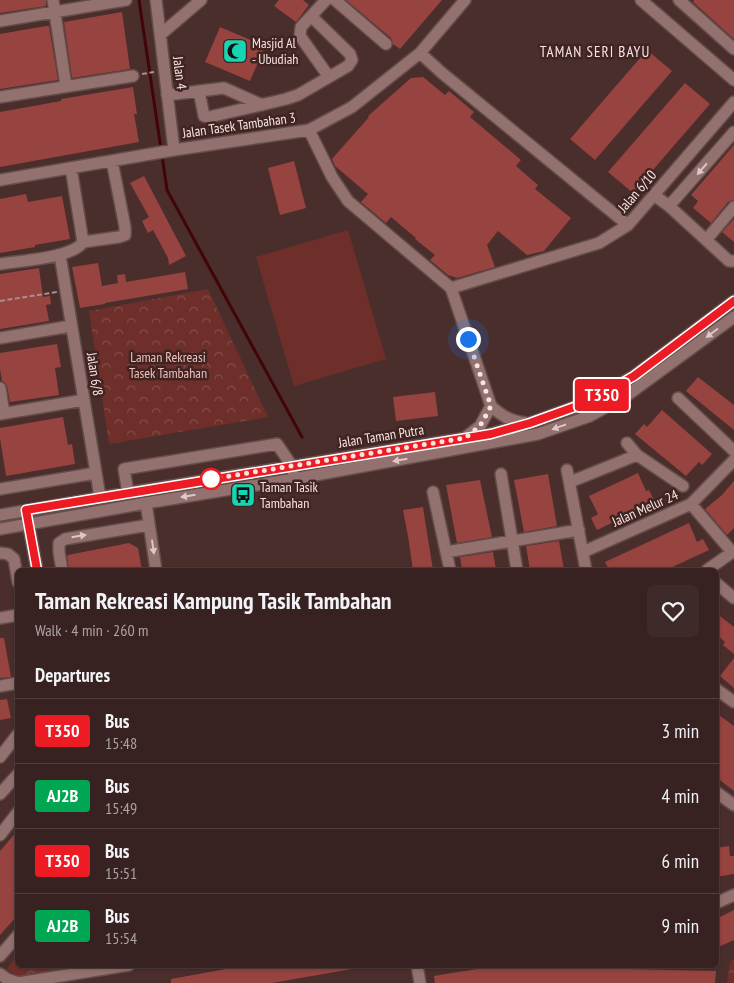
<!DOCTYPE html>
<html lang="en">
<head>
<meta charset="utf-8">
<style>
	body { margin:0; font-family:"PT Sans Narrow",sans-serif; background:#3f2a2a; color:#f1f3f6; height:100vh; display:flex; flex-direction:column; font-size:19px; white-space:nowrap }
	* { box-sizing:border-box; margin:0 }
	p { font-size:16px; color:#aba4a5 }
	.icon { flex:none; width:28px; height:28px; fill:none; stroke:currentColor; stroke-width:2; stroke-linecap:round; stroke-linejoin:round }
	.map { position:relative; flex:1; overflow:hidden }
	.panel { position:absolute; left:15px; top:568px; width:704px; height:400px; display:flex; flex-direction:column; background:#382221; border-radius:8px; box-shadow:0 1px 4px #0004,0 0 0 1px #523f3f }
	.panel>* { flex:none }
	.badge { padding:0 10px; border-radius:4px; font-size:18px; line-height:32px }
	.you { position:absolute; width:25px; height:25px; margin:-12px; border:4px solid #fff; border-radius:50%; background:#1a73e8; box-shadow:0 0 0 8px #1a73e833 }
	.map>.badge { position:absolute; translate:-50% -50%; box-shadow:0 0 0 2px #fff }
	h2 { padding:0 20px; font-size:19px; line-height:45px }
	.round { display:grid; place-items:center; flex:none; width:52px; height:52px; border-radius:8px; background:#3f2a2a }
	.overview { display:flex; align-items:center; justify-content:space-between; height:85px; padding:0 20px }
	h1 { font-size:24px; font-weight:600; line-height:38px }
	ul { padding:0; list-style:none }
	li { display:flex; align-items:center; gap:15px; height:65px; padding:0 20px; border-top:1px solid #523f3f }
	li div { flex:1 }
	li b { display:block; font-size:19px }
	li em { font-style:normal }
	li .badge { min-width:55px; font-weight:700; text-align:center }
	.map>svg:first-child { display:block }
	.forest { fill:url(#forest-crowns) }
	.pitch { fill:#6e2f2b }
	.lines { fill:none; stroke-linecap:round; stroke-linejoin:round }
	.stream { stroke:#420407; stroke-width:3 }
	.building { fill:#97433f }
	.minor-casing { stroke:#634c4a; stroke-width:14 }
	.path { stroke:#a7908e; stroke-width:2; stroke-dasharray:5 2.5; stroke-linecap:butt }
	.minor { stroke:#92716e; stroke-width:11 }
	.oneway { fill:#dec7c5 }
	.line-casing { stroke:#fff; stroke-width:11 }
	.line { stroke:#ed1b24; stroke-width:8 }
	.walk { stroke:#f7e4e2; stroke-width:5; stroke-dasharray:0 9 }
	.stop-dot { fill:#fff; stroke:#ed1b24; stroke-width:2.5 }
	.labels { text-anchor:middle; stroke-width:5; stroke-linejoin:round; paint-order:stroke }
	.poi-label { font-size:14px; fill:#f7e4e2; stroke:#3f2422; text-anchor:start }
	.street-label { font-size:14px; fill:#f7e4e2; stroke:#3f2422 }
	.park-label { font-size:14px; fill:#f1c0ba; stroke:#3f2422 }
	.neighbourhood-label { font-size:15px; letter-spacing:1px; fill:#f7e4e2; stroke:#3f2422 }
</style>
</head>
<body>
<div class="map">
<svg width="734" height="983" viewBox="0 0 734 983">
	<defs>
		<pattern id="forest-crowns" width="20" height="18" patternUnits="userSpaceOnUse" patternTransform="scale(1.25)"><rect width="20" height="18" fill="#6e2f2b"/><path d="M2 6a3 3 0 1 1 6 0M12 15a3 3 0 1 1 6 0" fill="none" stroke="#834d49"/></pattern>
	</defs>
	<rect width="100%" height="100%" fill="#4a2e2c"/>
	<!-- forest -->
	<path class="forest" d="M208 289 268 417 109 444 89 311Z
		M17 955 18 965H84V967L19 978 7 969Z
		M734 959V983H727L730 962Z"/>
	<!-- pitch -->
	<path class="pitch" d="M348 230 386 359 294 386 256 257Z"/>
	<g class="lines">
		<!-- stream -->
		<path class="stream" d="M139 0 161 149
			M162 155 167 190 302 437"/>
	</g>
	<!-- building -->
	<path class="building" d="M0 0H46V6L0 13Z
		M279 0H303L309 5 296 22 274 6Z
		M346 0H442L400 49 393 44 391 38Z
		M694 0H734V39L693 2Z
		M122 12 130 69 72 78 64 22Z
		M46 26H49L58 80 0 89V34Z
		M220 27 265 46 250 81 205 62Z
		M647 50 672 71 595 160 570 139Z
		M423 77 445 95 449 91 474 112 470 117 521 160 516 166 538 185 535 189 571 218 544 251 527 255 498 231 487 245 495 267 457 278 448 275 430 260 435 255 415 239 416 238 391 217 386 223 361 202 368 194 335 166 332 159 369 117 368 116 411 78Z
		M685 83 710 104 633 193 608 172Z
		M133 87 137 114H134L139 142 0 167V112L61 101V99Z
		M734 145V200L728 202 711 223 693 208 698 201 691 195Z
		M294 161 306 208 280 215 268 168Z
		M144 176 186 256 169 265 168 258 153 230 148 233 142 221 149 217 130 183Z
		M26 194 28 202 62 196 70 239 35 245V247L0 253V199Z
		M734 219V242L722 232Z
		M98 263 102 286 118 283 117 275 125 274 126 282 185 272 188 289 105 303V304L80 308 72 267Z
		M39 268 43 297 50 296 51 304 46 305 49 321 0 329V274Z
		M57 344 61 367 55 368 59 395 10 402 7 386 5 383 2 381 0 369V353Z
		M698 377 734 405V430L686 391Z
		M435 392 438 416 396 421 393 397Z
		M662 410 712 454 702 465 699 462 686 476 635 434 644 424 647 427Z
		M63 417 68 445 72 444 75 464 6 476 0 438V428Z
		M638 473 646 491 649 490 655 502 597 530 591 518 598 514 589 496Z
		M548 474 557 526 524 532 514 480Z
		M480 480 492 537 457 543 446 485Z
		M734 481V528L727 535 705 509 722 495Z
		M423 507 425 520 433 570H413L408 536 403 510Z
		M689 523 697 542 703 539 709 550 666 570H609L605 562Z
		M559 541 564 570H530L526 546Z
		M129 543 138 548 142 570H69L67 557 68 555Z
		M493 552 496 570H462L460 557Z
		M716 613 734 627V654L723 645 725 642 716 634Z
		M0 638H4L11 677 0 678Z
		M734 658V688L720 676Z
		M7 699 11 718 0 720V700Z
		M716 713 734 726V791L716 777Z
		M18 830V915L0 935V851Z
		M729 846 730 856H734V874L716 877V848Z
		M734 910V940L716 948V919Z
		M248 965H351L352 969 272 983H171V979Z
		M495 966 716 971 715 983H435L434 976Z"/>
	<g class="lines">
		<defs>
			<path id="minor" d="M53 0 66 86
				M156 0 174 150
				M326 0 301 27 300 36 329 77
				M335 0 386 44
				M641 0 734 80
				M679 0 734 49
				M0 21 126 0
				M160 35 201 0
				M420 53 442 73 628 225
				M199 91 204 116 209 117 286 99 298 95 348 66 352 60 350 54 312 17
				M167 95 224 88 262 105
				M0 97 133 76
				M309 130 332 177 348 201 451 288 491 406C502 416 510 421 526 423
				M0 180 174 150 309 130 352 107 420 53 465 0
				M654 195 669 206 729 261H734
				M669 206 734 132
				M706 240 734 207
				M83 242 119 237 125 235V227L112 161
				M60 255 100 497
				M0 264C19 261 73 258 83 242L71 168
				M451 288 599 243 628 225 734 102
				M0 338 71 326
				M0 388 4 413
				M678 398 734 451
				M0 414 84 400
				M466 437 480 426 491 406
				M627 443 637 455 683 486
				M567 470 586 570
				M501 474 517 570
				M570 482 637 455
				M0 489 96 473
				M433 492 450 570
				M128 493 124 469 277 444 292 466 293 472
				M146 503 156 570
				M691 504 732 552
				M0 515 128 493 491 434 530 423 591 401 634 376 734 301
				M27 516 37 570
				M0 529 146 503 294 479 538 434 590 416 626 396 734 317
				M446 552 579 530
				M583 552 691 504 734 460
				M0 553 8 554 14 559 18 582
				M62 570 59 552V543L65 539 149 525
				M707 570 734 551
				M716 583 734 598
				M0 618 18 615
				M0 686 18 683
				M716 689 734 702
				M0 757 18 734
				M716 792 734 805
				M0 794 18 774
				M0 835 18 812
				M716 903 734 895
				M0 956 18 935
				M417 965 420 983
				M0 974 7 979 18 983 129 965"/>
		</defs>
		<!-- minor casing -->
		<use href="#minor" class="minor-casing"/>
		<!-- path -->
		<path class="path" d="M142 74 154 72
			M0 301 57 292"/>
		<!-- minor -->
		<use href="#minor" class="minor"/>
	</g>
	<!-- one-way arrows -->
	<defs><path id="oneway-solid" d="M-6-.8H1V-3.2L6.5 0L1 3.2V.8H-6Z" transform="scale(1.25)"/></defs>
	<g class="oneway">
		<use href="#oneway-solid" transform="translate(702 169) rotate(131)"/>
		<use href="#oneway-solid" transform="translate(712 333) rotate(143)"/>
		<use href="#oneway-solid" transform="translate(559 427) rotate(160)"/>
		<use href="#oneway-solid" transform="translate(400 460) rotate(170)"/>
		<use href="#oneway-solid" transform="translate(188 496) rotate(171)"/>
		<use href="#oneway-solid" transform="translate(79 536) rotate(-9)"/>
		<use href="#oneway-solid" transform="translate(153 547) rotate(82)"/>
	</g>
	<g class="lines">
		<defs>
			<path id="line" d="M37 570 26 510 491 434 530 423 591 401 634 376 734 301"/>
		</defs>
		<!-- line casing -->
		<use href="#line" class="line-casing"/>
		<!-- line -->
		<use href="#line" class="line"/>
		<!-- walk -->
		<path class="walk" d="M211 479 465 438 480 426 491 406 468 339"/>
	</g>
	<!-- icons -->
	<defs>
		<symbol id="mosque-square" viewBox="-11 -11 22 22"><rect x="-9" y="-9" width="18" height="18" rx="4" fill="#17d5b3" stroke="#3f2422"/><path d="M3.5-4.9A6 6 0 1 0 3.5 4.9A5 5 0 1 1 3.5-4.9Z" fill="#111"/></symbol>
		<symbol id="bus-square" viewBox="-11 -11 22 22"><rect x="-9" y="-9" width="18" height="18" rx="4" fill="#17d5b3" stroke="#3f2422"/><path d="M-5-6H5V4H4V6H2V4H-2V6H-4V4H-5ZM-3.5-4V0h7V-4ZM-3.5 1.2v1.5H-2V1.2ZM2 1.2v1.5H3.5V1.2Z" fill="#111"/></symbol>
	</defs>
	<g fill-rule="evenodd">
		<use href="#mosque-square" x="221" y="37" width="28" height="28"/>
		<use href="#bus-square" x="229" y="481" width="28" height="28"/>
	</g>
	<!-- markers -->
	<circle class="stop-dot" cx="211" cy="479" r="10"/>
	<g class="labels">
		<!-- poi labels -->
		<g class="poi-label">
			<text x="252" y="48">Masjid Al<tspan x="252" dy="16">- Ubudiah</tspan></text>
			<text x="260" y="492">Taman Tasik<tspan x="260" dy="16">Tambahan</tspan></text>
		</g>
		<!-- street labels -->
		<g class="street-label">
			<text transform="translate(180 73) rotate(83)" y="5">Jalan 4</text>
			<text transform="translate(239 125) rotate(-8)" y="5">Jalan Tasek Tambahan 3</text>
			<text transform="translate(637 191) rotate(-49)" y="5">Jalan 6/10</text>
			<text transform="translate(95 374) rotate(81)" y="5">Jalan 6/8</text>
			<text transform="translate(381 436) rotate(-9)" y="5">Jalan Taman Putra</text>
			<text transform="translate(645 508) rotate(-24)" y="5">Jalan Melur 24</text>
		</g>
		<!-- park labels -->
		<g class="park-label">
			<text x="168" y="362">Laman Rekreasi<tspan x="168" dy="16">Tasek Tambahan</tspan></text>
		</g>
		<!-- neighbourhood labels -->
		<g class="neighbourhood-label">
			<text x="595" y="57">TAMAN SERI BAYU</text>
		</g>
	</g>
</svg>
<div class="you" style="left:468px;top:339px"></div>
<b class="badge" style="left:602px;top:395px;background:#ed1b24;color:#fff">T350</b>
<section class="panel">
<div class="overview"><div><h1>Taman Rekreasi Kampung Tasik Tambahan</h1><p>Walk · 4 min · 260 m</p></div><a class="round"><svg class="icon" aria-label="heart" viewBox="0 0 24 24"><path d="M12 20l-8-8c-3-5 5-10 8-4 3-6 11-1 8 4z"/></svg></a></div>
<h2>Departures</h2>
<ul>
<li><span class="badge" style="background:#ed1b24;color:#fff">T350</span><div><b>Bus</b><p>15:48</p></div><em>3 min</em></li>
<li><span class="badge" style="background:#00a651;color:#fff">AJ2B</span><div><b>Bus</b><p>15:49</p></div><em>4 min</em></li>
<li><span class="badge" style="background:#ed1b24;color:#fff">T350</span><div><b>Bus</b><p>15:51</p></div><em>6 min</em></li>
<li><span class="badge" style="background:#00a651;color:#fff">AJ2B</span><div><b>Bus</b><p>15:54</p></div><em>9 min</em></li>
</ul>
</section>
</div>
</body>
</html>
